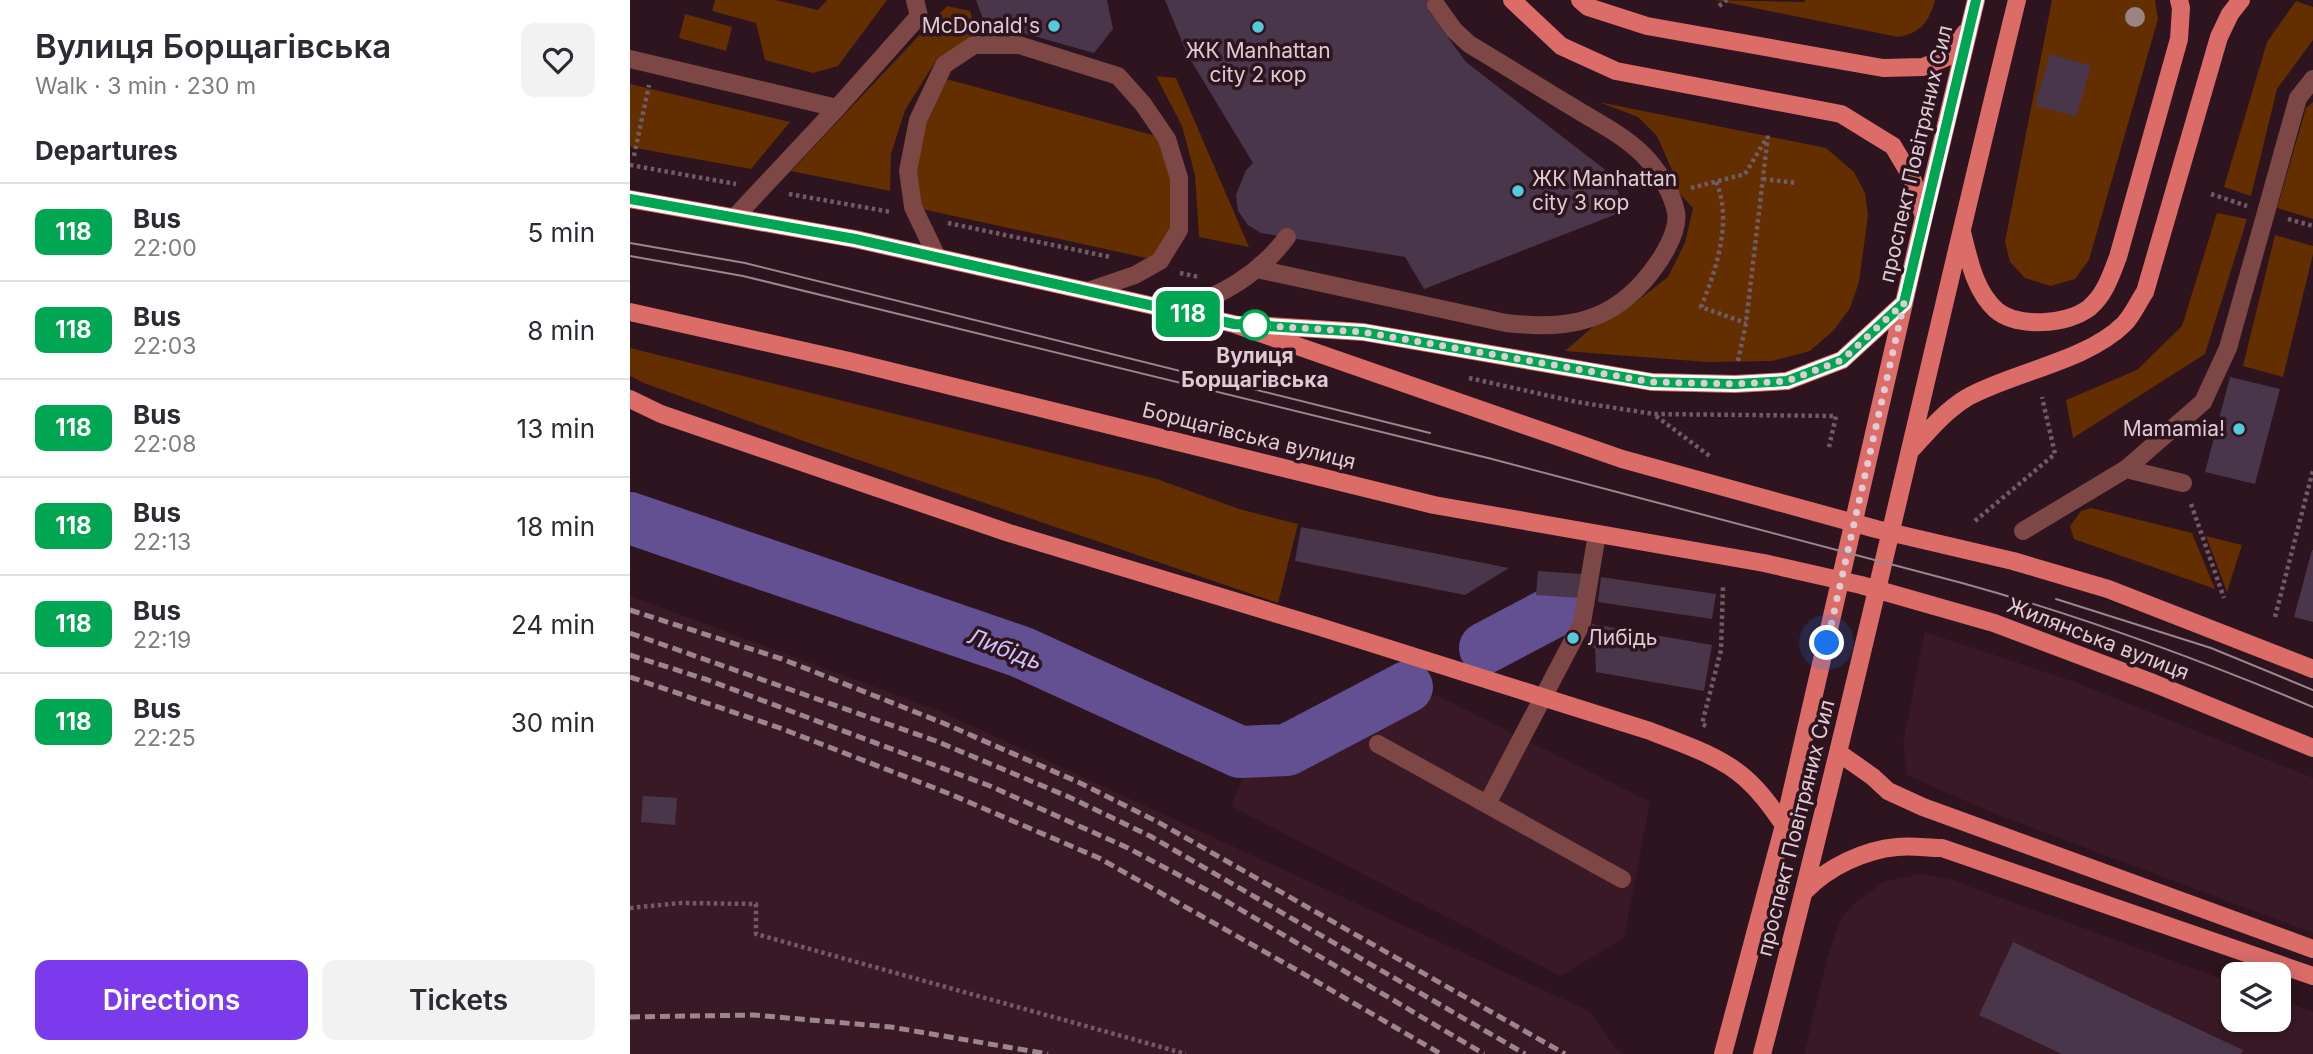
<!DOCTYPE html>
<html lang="en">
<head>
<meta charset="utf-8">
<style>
	body { margin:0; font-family:Inter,sans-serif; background:#f2f2f3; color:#2b2b33; height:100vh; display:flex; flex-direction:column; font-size:26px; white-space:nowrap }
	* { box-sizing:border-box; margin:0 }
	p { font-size:23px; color:#7c7c81 }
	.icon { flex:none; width:38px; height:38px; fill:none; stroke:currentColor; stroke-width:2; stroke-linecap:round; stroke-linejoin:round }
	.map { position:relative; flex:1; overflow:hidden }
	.side { display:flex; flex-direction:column; background:#fff; width:630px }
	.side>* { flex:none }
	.badge { padding:0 14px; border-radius:10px; font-size:24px; line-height:46px }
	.tools { position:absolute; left:1591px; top:962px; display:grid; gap:14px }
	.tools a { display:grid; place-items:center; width:70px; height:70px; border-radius:14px; background:#fff; box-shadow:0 4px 18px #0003; font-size:35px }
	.you { position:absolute; width:35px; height:35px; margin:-18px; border:5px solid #fff; border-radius:50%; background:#1a73e8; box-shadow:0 0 0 10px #1a73e833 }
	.map>.badge { position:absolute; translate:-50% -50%; box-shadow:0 0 0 4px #fff }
	h2 { padding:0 35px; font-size:26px; line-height:63px }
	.round { display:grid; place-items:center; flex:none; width:74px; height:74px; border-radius:14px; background:#f2f2f3 }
	.headline { display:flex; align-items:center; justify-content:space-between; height:119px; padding:0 35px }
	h1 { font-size:33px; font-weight:600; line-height:52px }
	.action { display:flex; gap:14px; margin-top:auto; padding:14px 35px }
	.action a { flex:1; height:80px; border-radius:14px; background:#7c3aed; color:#fff; font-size:28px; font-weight:600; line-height:80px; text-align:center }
	.action a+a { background:#f2f2f3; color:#2b2b33 }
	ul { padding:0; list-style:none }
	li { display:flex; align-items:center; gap:21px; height:98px; padding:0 35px; border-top:2px solid #e1e1e2 }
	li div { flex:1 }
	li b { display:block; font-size:26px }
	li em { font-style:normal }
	li .badge { min-width:77px; font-weight:700; text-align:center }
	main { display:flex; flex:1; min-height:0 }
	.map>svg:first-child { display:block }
	.built { fill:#3a1927 }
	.green { fill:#632e00 }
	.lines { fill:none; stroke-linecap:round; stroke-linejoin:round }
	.river { stroke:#635092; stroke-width:52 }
	.building { fill:#4a364b }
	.path { stroke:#715b64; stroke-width:4.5; stroke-dasharray:3.5 3.5; stroke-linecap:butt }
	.service { stroke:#7c4744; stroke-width:18 }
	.primary { stroke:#db6c68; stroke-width:18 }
	.tram { stroke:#9b868e; stroke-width:2 }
	.rail { stroke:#9b868e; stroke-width:5; stroke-dasharray:10 5; stroke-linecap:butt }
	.tree { fill:#9a8483 }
	.line-casing { stroke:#fff; stroke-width:16 }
	.line { stroke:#00a651; stroke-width:10 }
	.walk { stroke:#deccd2; stroke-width:7; stroke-dasharray:0 12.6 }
	.poi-dot { fill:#53cbda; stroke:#2d141f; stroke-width:2.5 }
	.stop-dot { fill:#fff; stroke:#00a651; stroke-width:3.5 }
	.labels { text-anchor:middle; stroke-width:7; stroke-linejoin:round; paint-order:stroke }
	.poi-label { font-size:21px; fill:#deccd2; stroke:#2d141f; text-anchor:end }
	.street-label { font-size:21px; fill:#deccd2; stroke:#2d141f }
	.stop-label { font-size:21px; font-weight:bold; fill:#deccd2; stroke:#2d141f }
	.water-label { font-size:23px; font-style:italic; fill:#cec0fa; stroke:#2d141f }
</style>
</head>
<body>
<main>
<section class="side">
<div class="headline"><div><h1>Вулиця Борщагівська</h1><p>Walk · 3 min · 230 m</p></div><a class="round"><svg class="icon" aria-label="heart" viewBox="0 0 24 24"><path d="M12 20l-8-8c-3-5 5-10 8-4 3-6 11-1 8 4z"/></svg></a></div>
<h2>Departures</h2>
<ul>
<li><span class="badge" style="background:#00a651;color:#fff">118</span><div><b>Bus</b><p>22:00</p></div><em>5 min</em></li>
<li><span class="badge" style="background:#00a651;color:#fff">118</span><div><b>Bus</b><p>22:03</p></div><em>8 min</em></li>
<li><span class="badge" style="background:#00a651;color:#fff">118</span><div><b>Bus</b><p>22:08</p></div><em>13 min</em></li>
<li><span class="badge" style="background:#00a651;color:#fff">118</span><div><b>Bus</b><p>22:13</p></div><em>18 min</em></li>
<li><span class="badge" style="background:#00a651;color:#fff">118</span><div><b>Bus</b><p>22:19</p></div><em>24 min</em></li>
<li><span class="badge" style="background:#00a651;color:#fff">118</span><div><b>Bus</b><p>22:25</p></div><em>30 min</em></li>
</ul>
<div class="action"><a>Directions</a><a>Tickets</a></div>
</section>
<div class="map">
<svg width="1683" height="1054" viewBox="0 0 1683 1054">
	<rect width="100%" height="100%" fill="#2d141f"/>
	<!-- built -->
	<path class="built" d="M0 596 312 712 961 1012 986 1049 995 1054H0Z
		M1295 632 1442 681 1683 778V933L1363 813 1277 775 1273 743Z
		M806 695 1020 802 994 938 931 976 601 806 613 777 639 761 678 767Z
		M1291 874 1322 880 1603 983V1020H1648L1649 999 1683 1012V1054H1174L1198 956 1211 918 1228 900 1256 881Z"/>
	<!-- green -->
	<path class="green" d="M85 0H146L188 10 197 0H257L208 66 183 73 135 60 126 23 82 11Z
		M1085 0 1174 2 1175 0H1305C1299 22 1291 33 1268 37Z
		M1422 0H1525L1528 19 1459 260 1445 279 1421 286 1395 278 1380 262 1375 242Z
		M1666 1 1683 7V40L1647 89 1621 196 1594 187 1637 42Z
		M317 6 340 11 347 34 307 59 275 110 261 154 260 191 161 171Z
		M55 14 102 27 96 51 49 38Z
		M526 76 546 78 619 247 569 237 565 175 552 126Z
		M309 77 537 139 549 230 530 261 283 207 288 120Z
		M0 84 160 122 121 169 0 147Z
		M969 102 1196 148 1224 172 1235 193 1238 215 1229 282 1220 308 1204 330 1180 351 1142 361 1077 362 935 351 965 325 1002 305 1038 277 1055 243 1063 208 1047 191 1042 170 1027 136 1008 117Z
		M1683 102V219L1647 208 1676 108Z
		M1587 213 1617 219 1575 354 1443 438 1436 400 1507 370 1552 326Z
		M1645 235 1683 246V254L1653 377 1613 366Z
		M0 348 527 479 609 509 668 524 648 603 179 443 14 383 0 376Z
		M1461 508 1562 533 1585 589 1444 539 1440 526 1451 511Z
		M1576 536 1612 545 1597 592Z"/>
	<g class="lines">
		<!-- river -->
		<path class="river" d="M0 518 391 652 610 752 657 750 777 687
			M855 648 927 610"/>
	</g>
	<!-- building -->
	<path class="building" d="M346 0H477L483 29 464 53 354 22Z
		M535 0H813L798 10 836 62 978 172 997 210 794 289 775 257 631 233 618 225 608 211 606 195 616 170 623 163 557 54Z
		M1420 54 1461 66 1446 117 1405 105Z
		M1600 377 1650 389 1625 484 1575 472Z
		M671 527 879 568 835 595 665 561Z
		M1682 550H1683V622L1664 617Z
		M908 571 952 574 950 598 906 595Z
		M971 577 1086 594 1082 619 968 602Z
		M962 624 1082 645 1074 691 966 672 965 648 958 646Z
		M13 796 47 798 45 825 11 822Z
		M1383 942 1613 1050 1611 1054H1432L1349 1015Z"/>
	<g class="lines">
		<!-- path -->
		<path class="path" d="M1089 6 1097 0
			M4 156 19 85
			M0 165 106 184
			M1133 179 1167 183
			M1086 182C1103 221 1086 270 1071 307L1116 323
			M1061 188 1115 174 1136 139
			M159 194 261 212
			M1581 194 1617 206
			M1658 219 1683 226
			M318 223 480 257
			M550 273 569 277
			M1108 361 1116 323 1138 135
			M839 378 947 402 1024 414 1206 416 1199 447
			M1026 416 1081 457
			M1561 504 1594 598
			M1345 521 1425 454 1412 397
			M1645 617 1683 470
			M1076 726 1072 724 1091 650 1093 586
			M0 908 50 903 126 904V934L556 1054"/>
		<!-- service -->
		<path class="service" d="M0 59 207 108
			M105 217 207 108 289 16 285 0
			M307 257 283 207 278 171 288 120 314 65 344 45H389L488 76 513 104 537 139 549 178V230L530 261 505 275 458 291
			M627 269 876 323C929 329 974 326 1013 282 1027 266 1050 234 1046 212 1042 193 1031 175 1018 160 1000 139 972 125 949 111 912 89 876 66 839 44L824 30 806 5
			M547 311C590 296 629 275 657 237
			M1496 469 1553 483
			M1393 531 1496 469 1573 402 1598 348 1668 98 1683 79
			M748 744 992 879
			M857 804 952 623 967 534"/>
		<!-- primary -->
		<path class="primary" d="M882 0 931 46 986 71 1211 114 1263 146 1282 178 1293 214
			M950 0 958 7 1017 26 1253 68 1293 67 1315 58 1336 32
			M0 199 225 239 604 324 992 459 1246 529 1383 561 1478 589 1683 669
			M1332 232C1339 259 1344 290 1366 310 1387 328 1437 325 1459 308 1475 295 1481 275 1488 257L1549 39 1551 8 1549 0
			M0 312 219 361 804 505 1134 563 1231 585 1364 623 1523 683 1683 748
			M625 325 733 332 1022 382 1105 384 1157 381 1212 360 1274 303
			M0 399 31 414 379 533 687 626 1020 731C1052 744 1089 755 1115 778 1131 792 1142 808 1154 825
			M1283 448C1300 429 1316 410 1338 397 1383 372 1457 361 1494 324 1503 315 1508 302 1515 292L1589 37 1600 14 1611 0
			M1209 753 1243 777 1258 791 1293 807 1683 949
			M1175 891C1198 867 1234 850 1267 847 1282 845 1297 848 1312 848L1683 976
			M1093 1054 1154 825 1294 216 1346 0
			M1132 1054C1224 704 1301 351 1387 0"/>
		<!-- tram -->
		<path class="tram" d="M0 243 115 263 800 433
			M0 256 113 276 862 459 1332 583C1452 616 1568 659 1683 707
			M1426 599 1581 648 1683 690"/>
		<!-- rail -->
		<path class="rail" d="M0 610 152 659 313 723 448 782 528 822 935 1054
			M0 633 306 741 439 797 520 836 895 1054
			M0 655 78 680 360 786 498 848 586 895 854 1054
			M0 677 150 728 320 794 469 858 665 969 811 1054
			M0 1017 124 1015 261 1027 418 1054"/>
	</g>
	<!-- trees -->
	<circle class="tree" cx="1505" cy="17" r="10"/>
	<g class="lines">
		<defs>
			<path id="line" d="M0 199 225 239 604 324 733 332 1022 382 1105 384 1157 381 1212 360 1274 303 1346 0"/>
		</defs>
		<!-- line casing -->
		<use href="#line" class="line-casing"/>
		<!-- line -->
		<use href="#line" class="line"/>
		<!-- walk -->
		<path class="walk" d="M625 325 733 332 1022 382 1105 384 1157 381 1212 360 1274 303 1197 643"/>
	</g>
	<!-- markers -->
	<g class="poi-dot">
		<circle cx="424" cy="26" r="7"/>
		<circle cx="628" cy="27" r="7"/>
		<circle cx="888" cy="191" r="7"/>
		<circle cx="1609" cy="429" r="7"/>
		<circle cx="943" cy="638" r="7"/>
	</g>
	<circle class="stop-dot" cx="625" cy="325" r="14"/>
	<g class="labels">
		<!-- poi labels -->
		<g class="poi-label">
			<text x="410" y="33">McDonald's</text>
			<text x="628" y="58" text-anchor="middle">ЖК Manhattan<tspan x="628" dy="24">city 2 кор</tspan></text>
			<text x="902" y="186" text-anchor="start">ЖК Manhattan<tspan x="902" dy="24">city 3 кор</tspan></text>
			<text x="1595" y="436">Mamamia!</text>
			<text x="957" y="645" text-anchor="start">Либідь</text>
		</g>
		<!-- street labels -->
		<g class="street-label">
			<text transform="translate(1286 154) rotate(-77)" y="7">проспект Повітряних Сил</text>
			<text transform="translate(619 436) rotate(14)" y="7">Борщагівська вулиця</text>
			<text transform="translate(1468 639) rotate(21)" y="7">Жилянська вулиця</text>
			<text transform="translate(1166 828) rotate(-76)" y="7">проспект Повітряних Сил</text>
		</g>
		<!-- stop labels -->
		<g class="stop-label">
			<text x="625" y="363">Вулиця<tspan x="625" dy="24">Борщагівська</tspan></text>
		</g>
		<!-- water labels -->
		<g class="water-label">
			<text transform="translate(375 649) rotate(21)" y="8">Либідь</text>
		</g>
	</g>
</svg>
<div class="tools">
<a><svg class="icon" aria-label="layers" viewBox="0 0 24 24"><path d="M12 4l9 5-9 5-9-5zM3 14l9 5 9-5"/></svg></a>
</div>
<div class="you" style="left:1197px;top:643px"></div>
<b class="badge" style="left:558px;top:314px;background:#00a651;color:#fff">118</b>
</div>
</main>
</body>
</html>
